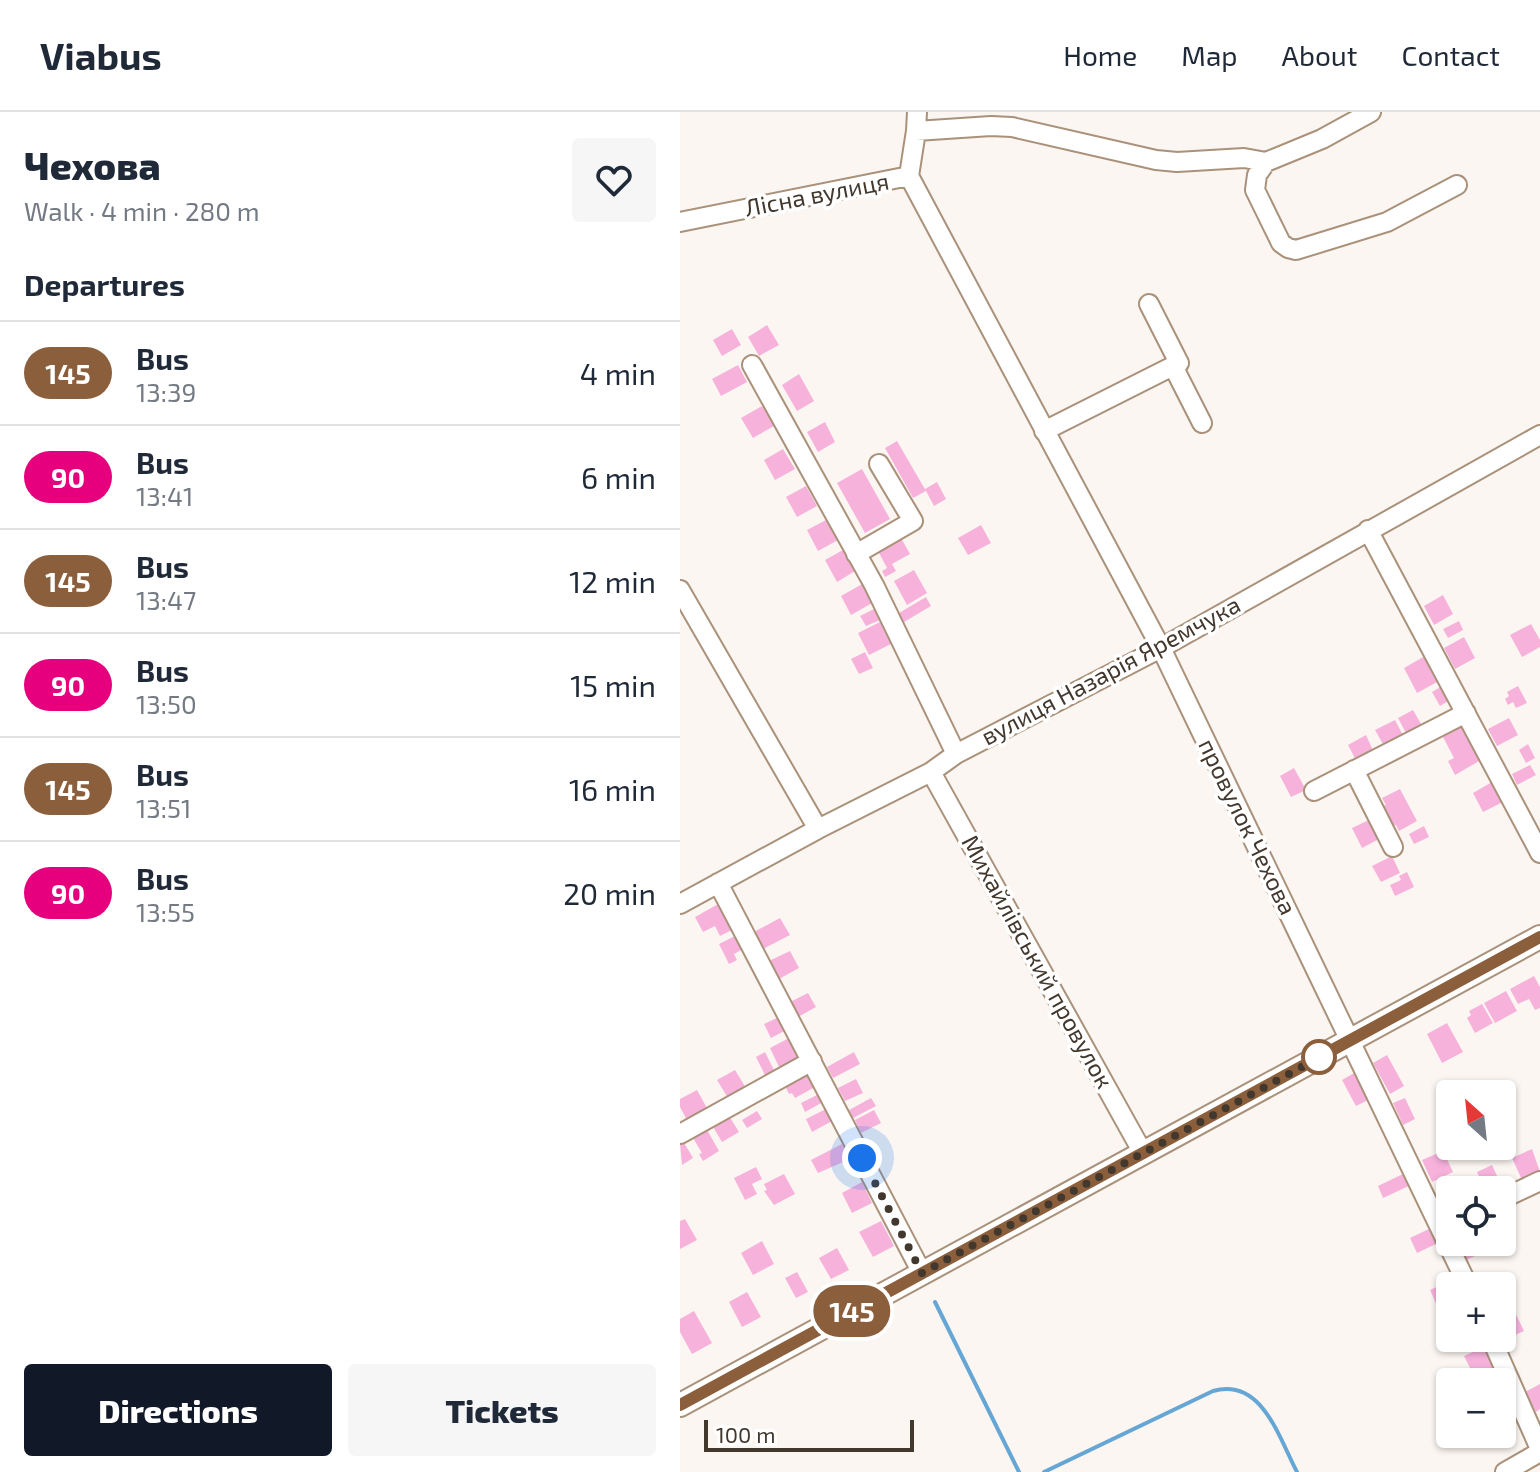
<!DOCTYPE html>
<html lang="en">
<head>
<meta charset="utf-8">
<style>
	body { margin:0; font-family:"Exo 2",sans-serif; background:#f6f6f7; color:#1f2937; height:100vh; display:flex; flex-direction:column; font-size:30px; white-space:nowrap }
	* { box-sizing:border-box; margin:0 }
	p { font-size:26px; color:#747a83 }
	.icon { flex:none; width:44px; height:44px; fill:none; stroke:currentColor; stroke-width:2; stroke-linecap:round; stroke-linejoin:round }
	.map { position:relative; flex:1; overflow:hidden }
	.drawer { display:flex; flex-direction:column; background:#fff; width:680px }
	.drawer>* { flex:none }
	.badge { padding:0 16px; border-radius:26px; font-size:28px; line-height:52px }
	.needle { width:52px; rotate:333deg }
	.tools { position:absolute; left:756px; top:968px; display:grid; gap:16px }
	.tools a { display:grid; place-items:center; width:80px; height:80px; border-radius:8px; background:#fff; box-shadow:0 2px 6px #0004; font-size:40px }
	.scale { position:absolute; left:24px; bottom:20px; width:210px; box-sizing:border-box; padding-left:8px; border:4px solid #43382e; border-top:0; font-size:22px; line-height:28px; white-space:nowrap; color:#43382e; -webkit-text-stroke:6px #fff; paint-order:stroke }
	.you { position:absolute; width:40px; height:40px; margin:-20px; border:6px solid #fff; border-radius:50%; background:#1a73e8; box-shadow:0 0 0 12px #1a73e833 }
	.map>.badge { position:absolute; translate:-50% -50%; box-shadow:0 0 0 4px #fff }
	h2 { padding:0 24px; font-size:30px; line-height:72px }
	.round { display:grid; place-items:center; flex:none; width:84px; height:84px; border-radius:8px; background:#f6f6f7 }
	.head { display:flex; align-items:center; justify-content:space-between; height:136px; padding:0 24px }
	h1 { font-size:38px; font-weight:800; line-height:60px }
	.button { display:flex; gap:16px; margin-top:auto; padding:16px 24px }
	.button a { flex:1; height:92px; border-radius:8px; background:#111827; color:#fff; font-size:32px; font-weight:800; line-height:92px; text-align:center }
	.button a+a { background:#f6f6f7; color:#1f2937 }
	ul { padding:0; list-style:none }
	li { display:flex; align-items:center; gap:24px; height:104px; padding:0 24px; border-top:2px solid #e0e1e3 }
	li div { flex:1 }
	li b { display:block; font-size:30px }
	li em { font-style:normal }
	li .badge { min-width:88px; font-weight:700; text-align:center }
	header { display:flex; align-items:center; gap:48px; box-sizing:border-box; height:112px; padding:0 40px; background:#fff; border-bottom:2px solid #e0e1e3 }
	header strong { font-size:38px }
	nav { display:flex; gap:44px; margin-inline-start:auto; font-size:28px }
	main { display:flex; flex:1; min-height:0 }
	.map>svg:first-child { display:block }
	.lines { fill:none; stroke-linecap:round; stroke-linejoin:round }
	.stream { stroke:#66a6d5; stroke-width:4 }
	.building { fill:#f7b2dc }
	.minor-casing { stroke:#aa917a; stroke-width:22 }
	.major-casing { stroke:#aa917a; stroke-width:26 }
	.minor { stroke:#fff; stroke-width:18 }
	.major { stroke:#fff; stroke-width:22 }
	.line-casing { stroke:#fff; stroke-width:18 }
	.line { stroke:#8b5e3c; stroke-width:12 }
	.walk { stroke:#43382e; stroke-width:8; stroke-dasharray:0 14.4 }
	.stop-dot { fill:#fff; stroke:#8b5e3c; stroke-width:4 }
	.labels { text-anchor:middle; stroke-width:7; stroke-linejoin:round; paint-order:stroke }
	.street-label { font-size:24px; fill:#43382e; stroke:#fff }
</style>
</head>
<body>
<header>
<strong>Viabus</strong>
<nav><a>Home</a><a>Map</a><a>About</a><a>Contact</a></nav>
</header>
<main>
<section class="drawer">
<div class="head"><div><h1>Чехова</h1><p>Walk · 4 min · 280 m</p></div><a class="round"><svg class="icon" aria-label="heart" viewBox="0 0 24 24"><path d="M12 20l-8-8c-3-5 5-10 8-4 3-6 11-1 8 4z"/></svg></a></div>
<h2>Departures</h2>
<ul>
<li><span class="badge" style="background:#8b5e3c;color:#fff">145</span><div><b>Bus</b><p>13:39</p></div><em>4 min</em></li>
<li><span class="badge" style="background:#e6007e;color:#fff">90</span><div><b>Bus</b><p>13:41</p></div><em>6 min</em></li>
<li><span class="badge" style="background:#8b5e3c;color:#fff">145</span><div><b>Bus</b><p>13:47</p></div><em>12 min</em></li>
<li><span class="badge" style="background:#e6007e;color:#fff">90</span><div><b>Bus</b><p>13:50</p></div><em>15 min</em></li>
<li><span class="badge" style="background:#8b5e3c;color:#fff">145</span><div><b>Bus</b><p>13:51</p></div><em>16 min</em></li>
<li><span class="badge" style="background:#e6007e;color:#fff">90</span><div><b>Bus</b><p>13:55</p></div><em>20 min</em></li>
</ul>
<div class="button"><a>Directions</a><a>Tickets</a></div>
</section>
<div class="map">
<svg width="860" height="1360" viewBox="0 0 860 1360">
	<rect width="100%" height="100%" fill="#fbf6f1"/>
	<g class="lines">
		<!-- stream -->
		<path class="stream" d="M255 1190 339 1360
			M364 1360 533 1279C582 1265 599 1326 617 1360"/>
	</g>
	<!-- building -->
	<path class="building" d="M87 213 99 233 79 244 68 225Z
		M52 217 61 233 42 244 33 228Z
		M58 253 67 270 41 284 32 267Z
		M119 262 134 289 117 299 102 273Z
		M82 294 94 314 73 326 61 306Z
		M145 310 155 330 138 340 127 320Z
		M217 329 246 379 233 386 205 336Z
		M103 337 115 357 95 368 84 348Z
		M182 357 210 407 185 421 157 371Z
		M257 370 266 387 254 394 245 377Z
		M126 374 137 394 117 405 106 385Z
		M146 408 158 428 138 439 127 418Z
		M301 413 311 431 288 443 278 426Z
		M221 426 230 442 212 452 216 459 205 465 202 459 207 456 198 439Z
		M163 438 175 459 157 470 145 448Z
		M234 458 247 481 227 493 214 469Z
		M184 471 194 490 171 503 161 484Z
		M763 483 773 502 754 513 744 494Z
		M246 485 251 494 224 510 219 501Z
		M194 497 200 508 186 514 180 504Z
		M779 509 783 518 768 526 763 517Z
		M200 510 211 532 189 543 178 521Z
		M851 512 860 528V535L842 545 830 523Z
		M784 525 795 546 775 557 764 536Z
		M185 540 193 556 179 562 171 547Z
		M745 544 759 569 737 581 724 556Z
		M762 574 770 588 760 594 752 580Z
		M838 574 847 591 836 596 833 590 828 593 825 587 829 584 827 580Z
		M733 598 744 617 728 625 718 606Z
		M829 606 838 623 817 634 808 617Z
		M715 608 725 627 711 635 708 629 703 632 695 618Z
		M782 614 801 648 775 663 768 649 774 646 763 625Z
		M686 623 695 643 678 652 668 633Z
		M848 632 855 646 846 651 839 638Z
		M850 653 856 663 837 673 832 662Z
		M614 656 626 678 611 685 600 664Z
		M812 670 823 690 803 700 793 681Z
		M720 677 737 709 719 719 716 713 710 715 700 695 706 693 702 686Z
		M691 707 701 726 682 736 672 716Z
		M744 714 749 725 734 732 729 722Z
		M712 744 720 761 701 770 692 754Z
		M727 760 734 775 715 784 710 773 721 768 719 764Z
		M40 791 54 817 40 824 35 814 23 820 15 805Z
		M100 806 110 823 83 837 74 820Z
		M57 823 63 837 54 842 57 848 49 852 39 832Z
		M110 839 119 856 99 867 89 849Z
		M854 864 860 875V896L855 898 849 887 838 892 830 877Z
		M826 879 837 899 815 911 804 891Z
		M128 881 136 895 118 905 110 890Z
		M802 892 813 911 795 921 787 906 791 903 789 899Z
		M99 905 106 918 91 926 84 912Z
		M767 911 783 940 762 951 747 922Z
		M111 925 121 946 100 957 90 936Z
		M85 940 94 958 85 963 76 945Z
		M174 940 180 952 153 966 147 955Z
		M707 943 724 974 710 982 693 951Z
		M55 958 66 976 48 986 37 968Z
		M127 960 135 975 115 986 112 981 109 982 104 972Z
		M676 960 690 987 676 994 662 968Z
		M176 967 183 981 165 989 158 976Z
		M17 978 28 998 8 1010 0 995V987Z
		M139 982 143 990 125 1000 121 991Z
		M191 986 196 994 173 1006 169 998Z
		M725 986 735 1007 723 1013 713 991Z
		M146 997 152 1009 132 1020 126 1007Z
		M194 998 201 1011 181 1021 175 1008Z
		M77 999 82 1007 67 1016 62 1008Z
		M49 1004 59 1020 42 1030 32 1013Z
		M26 1016 39 1039 23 1049 19 1042 22 1041 12 1024Z
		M3 1029 13 1046 2 1053 0 1031Z
		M162 1032 170 1047 138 1061 131 1048Z
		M852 1037 860 1060 842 1068 832 1046Z
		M763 1039 773 1060 752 1070 742 1048Z
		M812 1053 823 1077 821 1078H805L797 1060Z
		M76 1055 82 1067 72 1072 77 1082 65 1088 54 1066Z
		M725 1061 731 1073 703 1086 698 1074Z
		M104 1062 115 1082 94 1093 84 1079 87 1078 84 1072Z
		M182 1070 192 1091 172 1101 162 1081Z
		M5 1107 17 1128 0 1137V1109Z
		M201 1109 214 1134 193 1145 179 1120Z
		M751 1116 758 1131 737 1141 730 1126Z
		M82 1129 94 1152 73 1163 61 1141Z
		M778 1130H819L820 1133 786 1148Z
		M157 1136 169 1158 151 1167 139 1146Z
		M117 1160 128 1180 116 1186 105 1166Z
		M775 1166 779 1174H770V1190L758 1196 750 1178Z
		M67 1180 81 1205 62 1215 49 1190Z
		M833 1196 844 1219 822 1229V1201Z
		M14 1199 32 1231 12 1242 0 1220V1207Z
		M806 1234 818 1257 796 1268 784 1244Z
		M860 1272V1297L856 1300 845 1280Z"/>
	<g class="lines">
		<defs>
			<path id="minor" d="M237 0 236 19 311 14 332 15 476 48 497 50 564 46 586 50 642 27 691 0
				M586 50 577 63 575 78 601 131 608 136 616 138 707 110 777 73
				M229 64 481 536 788 1174
				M0 110 229 64 236 19
				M72 253 194 473 276 642
				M493 254 522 311
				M364 319 499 251 469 192
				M688 418 860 741
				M176 442 233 409 199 352
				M0 478 138 717
				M674 658 713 735
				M251 660 463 1041
				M634 679 786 601
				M38 771 242 1161
				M0 792 138 717 251 660 276 642 481 536 860 323
				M0 1022 132 949
				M822 1087 860 1069
				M811 1226 860 1337
				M825 1360 860 1340"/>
			<path id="major" d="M0 1293 860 825"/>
		</defs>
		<!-- minor casing -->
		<use href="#minor" class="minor-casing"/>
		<!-- major casing -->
		<use href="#major" class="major-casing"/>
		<!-- minor -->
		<use href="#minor" class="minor"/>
		<!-- major -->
		<use href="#major" class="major"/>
	</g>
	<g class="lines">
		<defs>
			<path id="line" d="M0 1293 860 825"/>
		</defs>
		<!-- line casing -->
		<use href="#line" class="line-casing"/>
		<!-- line -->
		<use href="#line" class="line"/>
		<!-- walk -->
		<path class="walk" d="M182 1046 242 1161 644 943 639 945"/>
	</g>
	<!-- markers -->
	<circle class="stop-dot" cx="639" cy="945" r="16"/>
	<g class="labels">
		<!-- street labels -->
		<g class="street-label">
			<text transform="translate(137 83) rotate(-11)" y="8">Лісна вулиця</text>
			<text transform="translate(431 559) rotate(-28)" y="8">вулиця Назарія Яремчука</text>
			<text transform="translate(567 715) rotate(64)" y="8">провулок Чехова</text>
			<text transform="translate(357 850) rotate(61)" y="8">Михайлівський провулок</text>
		</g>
	</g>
</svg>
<div class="tools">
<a><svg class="needle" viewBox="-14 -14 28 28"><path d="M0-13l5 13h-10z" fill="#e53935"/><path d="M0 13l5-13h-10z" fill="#747a83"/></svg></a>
<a><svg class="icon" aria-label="locate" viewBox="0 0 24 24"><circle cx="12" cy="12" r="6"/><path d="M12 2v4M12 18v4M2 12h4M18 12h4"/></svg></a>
<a>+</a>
<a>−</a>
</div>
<div class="scale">100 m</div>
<div class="you" style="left:182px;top:1046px"></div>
<b class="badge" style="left:172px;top:1199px;background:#8b5e3c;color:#fff">145</b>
</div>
</main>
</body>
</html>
